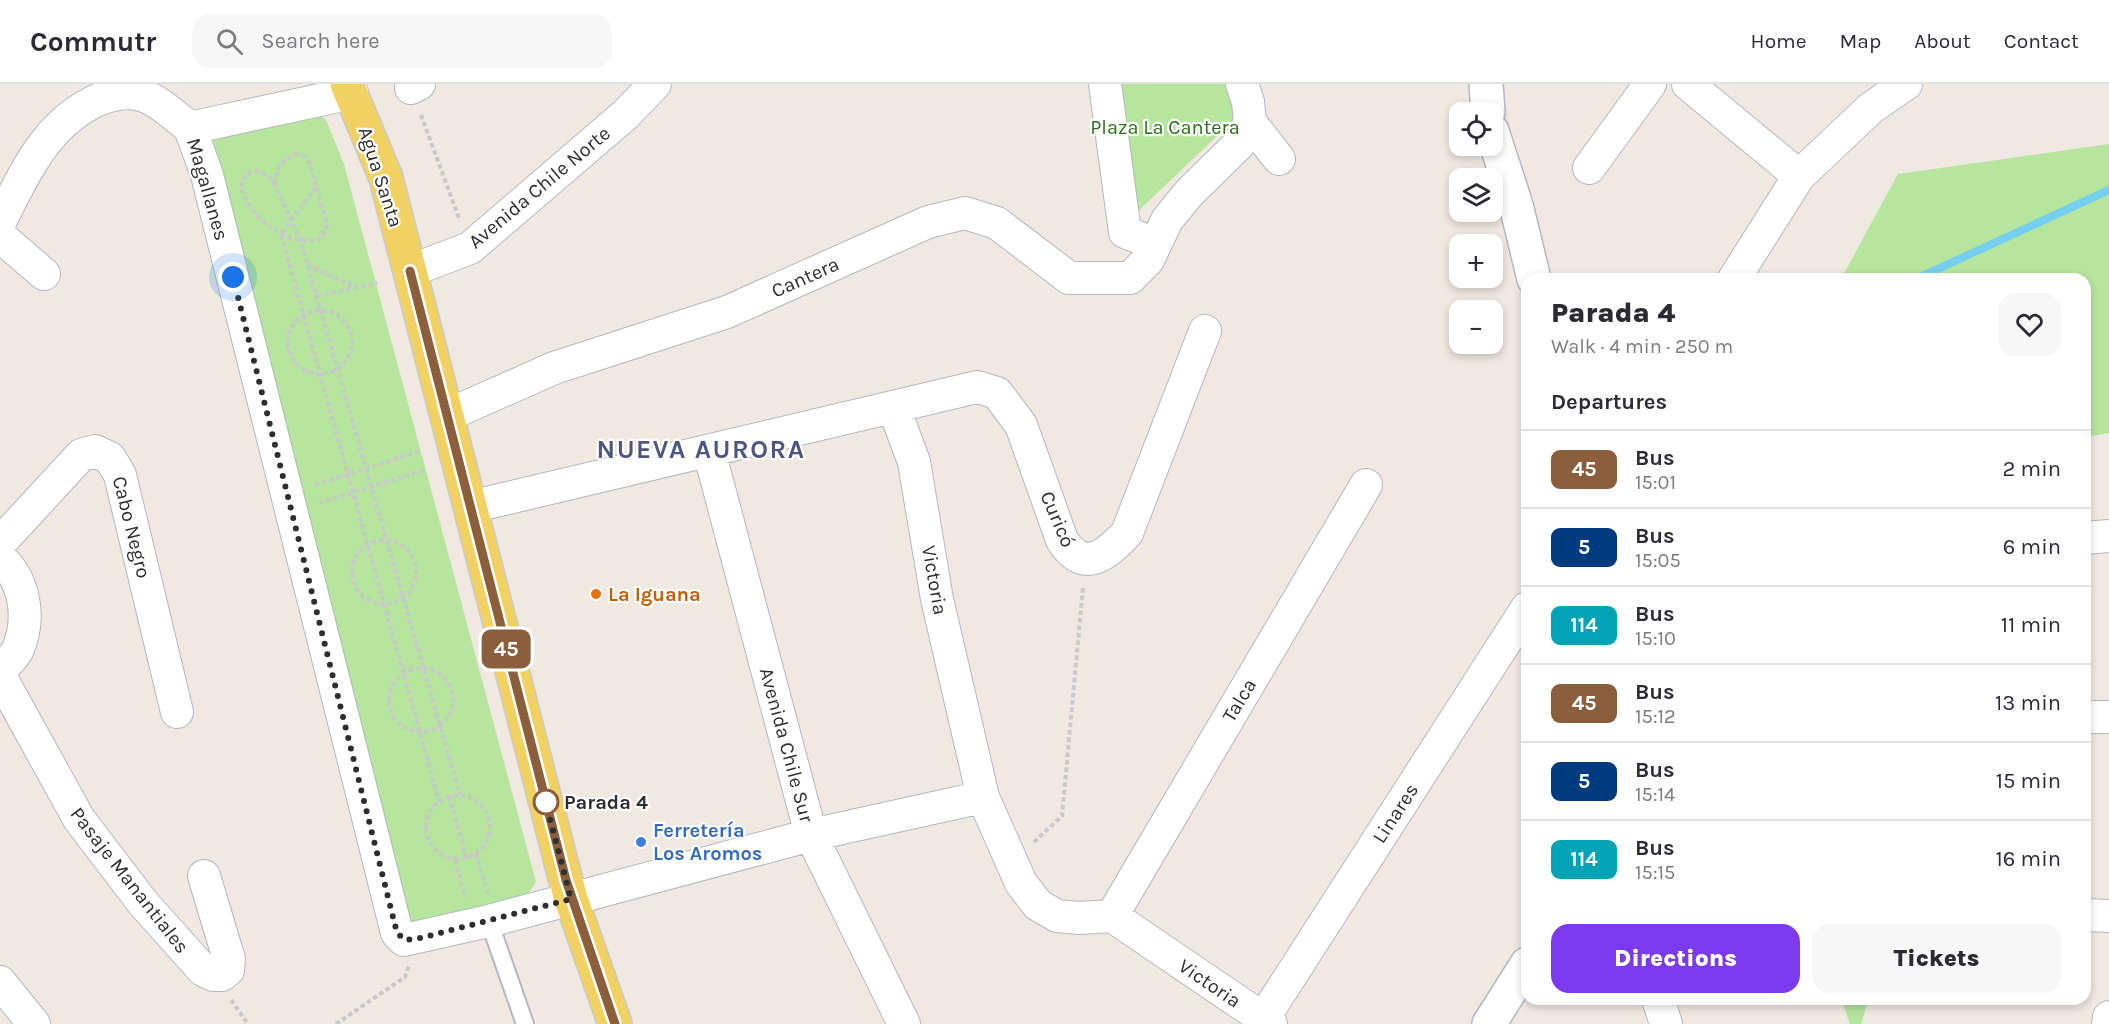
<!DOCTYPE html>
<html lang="en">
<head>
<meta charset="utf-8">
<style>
	body { margin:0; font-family:Karla,sans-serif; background:#f7f7f7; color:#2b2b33; height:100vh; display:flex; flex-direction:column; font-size:22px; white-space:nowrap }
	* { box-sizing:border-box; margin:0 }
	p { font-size:20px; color:#7c7c81 }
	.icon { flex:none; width:33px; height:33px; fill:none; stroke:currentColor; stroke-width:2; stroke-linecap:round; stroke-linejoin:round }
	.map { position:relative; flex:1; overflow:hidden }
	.drawer { position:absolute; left:1521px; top:189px; width:570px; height:732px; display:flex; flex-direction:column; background:#fff; border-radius:18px; box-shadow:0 3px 9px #0003 }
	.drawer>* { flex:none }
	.badge { padding:0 12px; border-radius:9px; font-size:21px; line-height:39px }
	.controls { position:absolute; left:1449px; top:18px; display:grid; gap:12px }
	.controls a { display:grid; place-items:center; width:54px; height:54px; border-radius:12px; background:#fff; box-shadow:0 3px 9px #0003; font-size:30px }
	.you { position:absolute; width:30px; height:30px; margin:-15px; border:4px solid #fff; border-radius:50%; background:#1a73e8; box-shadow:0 0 0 9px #1a73e833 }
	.map>.badge { position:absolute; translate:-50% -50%; box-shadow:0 0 0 3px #fff }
	h2 { padding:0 30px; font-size:22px; line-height:54px }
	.round { display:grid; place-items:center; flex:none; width:63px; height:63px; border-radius:18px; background:#f7f7f7 }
	.headline { display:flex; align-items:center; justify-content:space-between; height:102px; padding:0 30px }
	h1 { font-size:28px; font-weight:800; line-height:45px }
	.primary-button { display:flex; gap:12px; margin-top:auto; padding:12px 30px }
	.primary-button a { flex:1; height:69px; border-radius:18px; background:#7c3aed; color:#fff; font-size:24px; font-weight:800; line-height:69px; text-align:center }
	.primary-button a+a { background:#f7f7f7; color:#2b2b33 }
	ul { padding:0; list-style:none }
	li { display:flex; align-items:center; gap:18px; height:78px; padding:0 30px; border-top:2px solid #e1e1e2 }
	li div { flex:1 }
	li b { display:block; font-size:22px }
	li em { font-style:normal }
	li .badge { min-width:66px; font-weight:700; text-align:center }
	header { display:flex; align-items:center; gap:36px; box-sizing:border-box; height:84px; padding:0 30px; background:#fff; border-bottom:2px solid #e1e1e2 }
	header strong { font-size:28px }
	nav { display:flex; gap:33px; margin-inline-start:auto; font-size:21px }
	.search { width:420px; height:54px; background:#f7f7f7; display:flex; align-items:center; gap:15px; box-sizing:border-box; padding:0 21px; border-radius:18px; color:#7c7c81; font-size:22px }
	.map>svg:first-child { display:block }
	.green { fill:#b6e59e }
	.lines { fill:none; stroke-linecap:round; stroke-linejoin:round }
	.stream { stroke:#75cff0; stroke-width:8 }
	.service-casing { stroke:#b4b7c1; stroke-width:20 }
	.minor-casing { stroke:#b4b7c1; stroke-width:34 }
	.tertiary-casing { stroke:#b4b7c1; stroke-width:36 }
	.primary-casing { stroke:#c9c9c9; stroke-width:36 }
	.path { stroke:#c9c9c9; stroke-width:4; stroke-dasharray:4.5 3; stroke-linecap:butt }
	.service { stroke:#fff; stroke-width:16 }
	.minor { stroke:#fff; stroke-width:32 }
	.tertiary { stroke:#fff; stroke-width:33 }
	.primary { stroke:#f2d163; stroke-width:33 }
	.line-casing { stroke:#fff; stroke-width:14 }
	.line { stroke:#8b5e3c; stroke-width:9 }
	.walk { stroke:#2e2e2e; stroke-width:6; stroke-dasharray:0 10.8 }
	.food-dot { fill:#e8710a; stroke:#fff; stroke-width:2 }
	.stop-dot { fill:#fff; stroke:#8b5e3c; stroke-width:3 }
	.shop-dot { fill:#3f7fe0; stroke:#fff; stroke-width:2 }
	.labels { text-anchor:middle; stroke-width:4.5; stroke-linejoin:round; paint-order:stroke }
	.park-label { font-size:20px; fill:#2c6e1b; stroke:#fff }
	.street-label { font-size:20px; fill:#2e2e2e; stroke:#fff }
	.food-label { font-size:20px; font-weight:bold; fill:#c56008; stroke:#fff; text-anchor:start }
	.stop-label { font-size:20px; font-weight:bold; fill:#2e2e2e; stroke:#fff; text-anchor:start }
	.shop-label { font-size:20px; font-weight:bold; fill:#366cbe; stroke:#fff; text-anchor:start }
	.district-label { font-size:26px; font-weight:bold; letter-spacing:1.5px; fill:#4d5680; stroke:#fff }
</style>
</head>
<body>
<header>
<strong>Commutr</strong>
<div class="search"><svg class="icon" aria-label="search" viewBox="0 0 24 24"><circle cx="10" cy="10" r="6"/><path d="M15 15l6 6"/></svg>Search here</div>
<nav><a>Home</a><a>Map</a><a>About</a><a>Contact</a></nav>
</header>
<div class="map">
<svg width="2109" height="940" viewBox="0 0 2109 940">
	<rect width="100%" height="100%" fill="#efe9e1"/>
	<!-- green -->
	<path class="green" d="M1119 0H1226L1239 31 1132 133Z
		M316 28 326 36 344 80 536 798 524 816 422 842 403 834 207 60 220 46Z
		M2109 60V349L2085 353V195H1841L1898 90Z
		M1841 915H1869L1861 940H1850Z"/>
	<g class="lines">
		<!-- stream -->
		<path class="stream" d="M1916 195 2109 106"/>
		<defs>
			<path id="service" d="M489 837 525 940"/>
			<path id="minor" d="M1105 0 1125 148 1155 160
				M1688 0 1799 92
				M411 4 419 0
				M1250 38 1279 75
				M190 44 207 91 397 849 404 856 489 837 811 751 983 713
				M190 44 352 9
				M1589 84 1650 0
				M0 138C25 89 46 38 100 15 116 9 133 6 149 14 164 21 177 34 190 44
				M0 152 44 190
				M410 187 470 164 625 31 655 0
				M1734 195 1799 92 1871 24 1906 0
				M894 324 914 378 937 515 983 713 1021 799 1038 821 1057 832 1079 834 1112 832 1271 940
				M448 331 554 284 727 228 928 138 965 129 997 139 1069 194H1130L1148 176 1167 136 1189 109 1239 60 1250 38 1248 18 1242 0
				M709 367 811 751 904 940
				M470 423 977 303 997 309 1021 341 1062 456C1084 490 1105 472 1127 449L1205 247
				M2085 454 2109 452
				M0 459 81 371 95 367 110 374 120 391 177 628
				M0 474C25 496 31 534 18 565 15 573 5 580 0 587
				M0 592 79 735 143 819 203 886 213 891H222L228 886 229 875 204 792
				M2085 633H2109
				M2085 831 2109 832
				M1112 832 1366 401
				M0 898 34 940
				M1658 915 1666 940
				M1263 935 1527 524
				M2108 940 2109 933"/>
			<path id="tertiary" d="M1486 0 1488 28
				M1492 47 1516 121 1534 195
				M1489 940 1527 880"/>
			<path id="primary" d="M347 0 386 94 561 778 571 815 615 940"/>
		</defs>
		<!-- service casing -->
		<use href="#service" class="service-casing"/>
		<!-- minor casing -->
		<use href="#minor" class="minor-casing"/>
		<!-- tertiary casing -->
		<use href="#tertiary" class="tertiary-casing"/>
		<!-- primary casing -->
		<use href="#primary" class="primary-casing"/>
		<!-- path -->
		<path class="path" d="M421 31 460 137
			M295 70 305 72 309 77 327 142 320 155C287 164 249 133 241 103L245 91C259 84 265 88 274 99L279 81Z
			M274 99 300 155 460 711
			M316 103 281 150 439 717
			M307 181 355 203
			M317 212 377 199
			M288 258a32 32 0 1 1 64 0a32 32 0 1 1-64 0Z
			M315 401 420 367
			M319 419 425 386
			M352 488a32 32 0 1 1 64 0a32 32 0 1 1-64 0Z
			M389 616a32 32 0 1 1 64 0a32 32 0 1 1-64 0Z
			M426 743a32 32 0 1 1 64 0a32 32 0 1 1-64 0Z
			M449 712 467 775
			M1034 758 1062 732 1083 503
			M476 770 488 809
			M455 776 465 813
			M231 916 248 940
			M336 940 405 893 409 882"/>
		<!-- service -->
		<use href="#service" class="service"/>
		<!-- minor -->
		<use href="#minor" class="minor"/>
		<!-- tertiary -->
		<use href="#tertiary" class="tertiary"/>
		<!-- primary -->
		<use href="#primary" class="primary"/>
	</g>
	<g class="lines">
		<defs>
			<path id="line" d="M410 187 566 796 615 940"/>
		</defs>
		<!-- line casing -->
		<use href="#line" class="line-casing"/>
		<!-- line -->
		<use href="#line" class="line"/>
		<!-- walk -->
		<path class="walk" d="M233 193 397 849 405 856 421 854 571 815 544 712 546 718"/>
	</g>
	<!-- markers -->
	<circle class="food-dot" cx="596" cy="510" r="6"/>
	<circle class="stop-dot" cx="546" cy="718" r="12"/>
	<circle class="shop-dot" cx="641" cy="758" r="6"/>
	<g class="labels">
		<!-- park labels -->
		<g class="park-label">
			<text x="1165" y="50">Plaza La Cantera</text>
		</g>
		<!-- street labels -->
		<g class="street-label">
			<text transform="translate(381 93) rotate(72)" y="7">Agua Santa</text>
			<text transform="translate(539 103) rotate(-40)" y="7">Avenida Chile Norte</text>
			<text transform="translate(208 105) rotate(74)" y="7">Magallanes</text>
			<text transform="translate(805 193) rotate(-24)" y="7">Cantera</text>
			<text transform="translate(1058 435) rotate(67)" y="7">Curicó</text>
			<text transform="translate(132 443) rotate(76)" y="7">Cabo Negro</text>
			<text transform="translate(935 496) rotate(80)" y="7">Victoria</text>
			<text transform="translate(1239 616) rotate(-59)" y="7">Talca</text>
			<text transform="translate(787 661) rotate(75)" y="7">Avenida Chile Sur</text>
			<text transform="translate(1395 729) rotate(-57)" y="7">Linares</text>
			<text transform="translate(130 796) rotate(52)" y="7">Pasaje Manantiales</text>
			<text transform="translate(1210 899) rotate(34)" y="7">Victoria</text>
		</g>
		<!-- food labels -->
		<g class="food-label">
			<text x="608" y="517">La Iguana</text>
		</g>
		<!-- stop labels -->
		<g class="stop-label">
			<text x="564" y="725">Parada 4</text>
		</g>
		<!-- shop labels -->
		<g class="shop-label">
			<text x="653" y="753">Ferretería<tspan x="653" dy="23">Los Aromos</tspan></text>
		</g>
		<!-- district labels -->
		<g class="district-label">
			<text x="701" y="374">NUEVA AURORA</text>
		</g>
	</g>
</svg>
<div class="controls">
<a><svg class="icon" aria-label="locate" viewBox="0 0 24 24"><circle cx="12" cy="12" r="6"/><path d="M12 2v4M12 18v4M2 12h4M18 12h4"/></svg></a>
<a><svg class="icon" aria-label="layers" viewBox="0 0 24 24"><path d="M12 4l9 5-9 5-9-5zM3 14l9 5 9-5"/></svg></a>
<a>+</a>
<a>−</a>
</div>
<div class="you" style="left:233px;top:193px"></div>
<b class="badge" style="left:506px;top:565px;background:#8b5e3c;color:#fff">45</b>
<section class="drawer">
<div class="headline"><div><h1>Parada 4</h1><p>Walk · 4 min · 250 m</p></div><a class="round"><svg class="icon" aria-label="heart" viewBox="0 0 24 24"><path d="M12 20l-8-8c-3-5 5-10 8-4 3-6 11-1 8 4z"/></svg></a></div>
<h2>Departures</h2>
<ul>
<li><span class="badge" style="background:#8b5e3c;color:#fff">45</span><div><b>Bus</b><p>15:01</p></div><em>2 min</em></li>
<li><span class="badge" style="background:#003b80;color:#fff">5</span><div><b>Bus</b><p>15:05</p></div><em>6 min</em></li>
<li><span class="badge" style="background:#00a3b4;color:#fff">114</span><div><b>Bus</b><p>15:10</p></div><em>11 min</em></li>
<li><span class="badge" style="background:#8b5e3c;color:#fff">45</span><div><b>Bus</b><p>15:12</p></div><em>13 min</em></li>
<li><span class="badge" style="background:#003b80;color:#fff">5</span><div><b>Bus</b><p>15:14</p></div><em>15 min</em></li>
<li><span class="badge" style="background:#00a3b4;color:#fff">114</span><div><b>Bus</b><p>15:15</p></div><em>16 min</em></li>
</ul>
<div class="primary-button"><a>Directions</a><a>Tickets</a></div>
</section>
</div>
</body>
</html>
